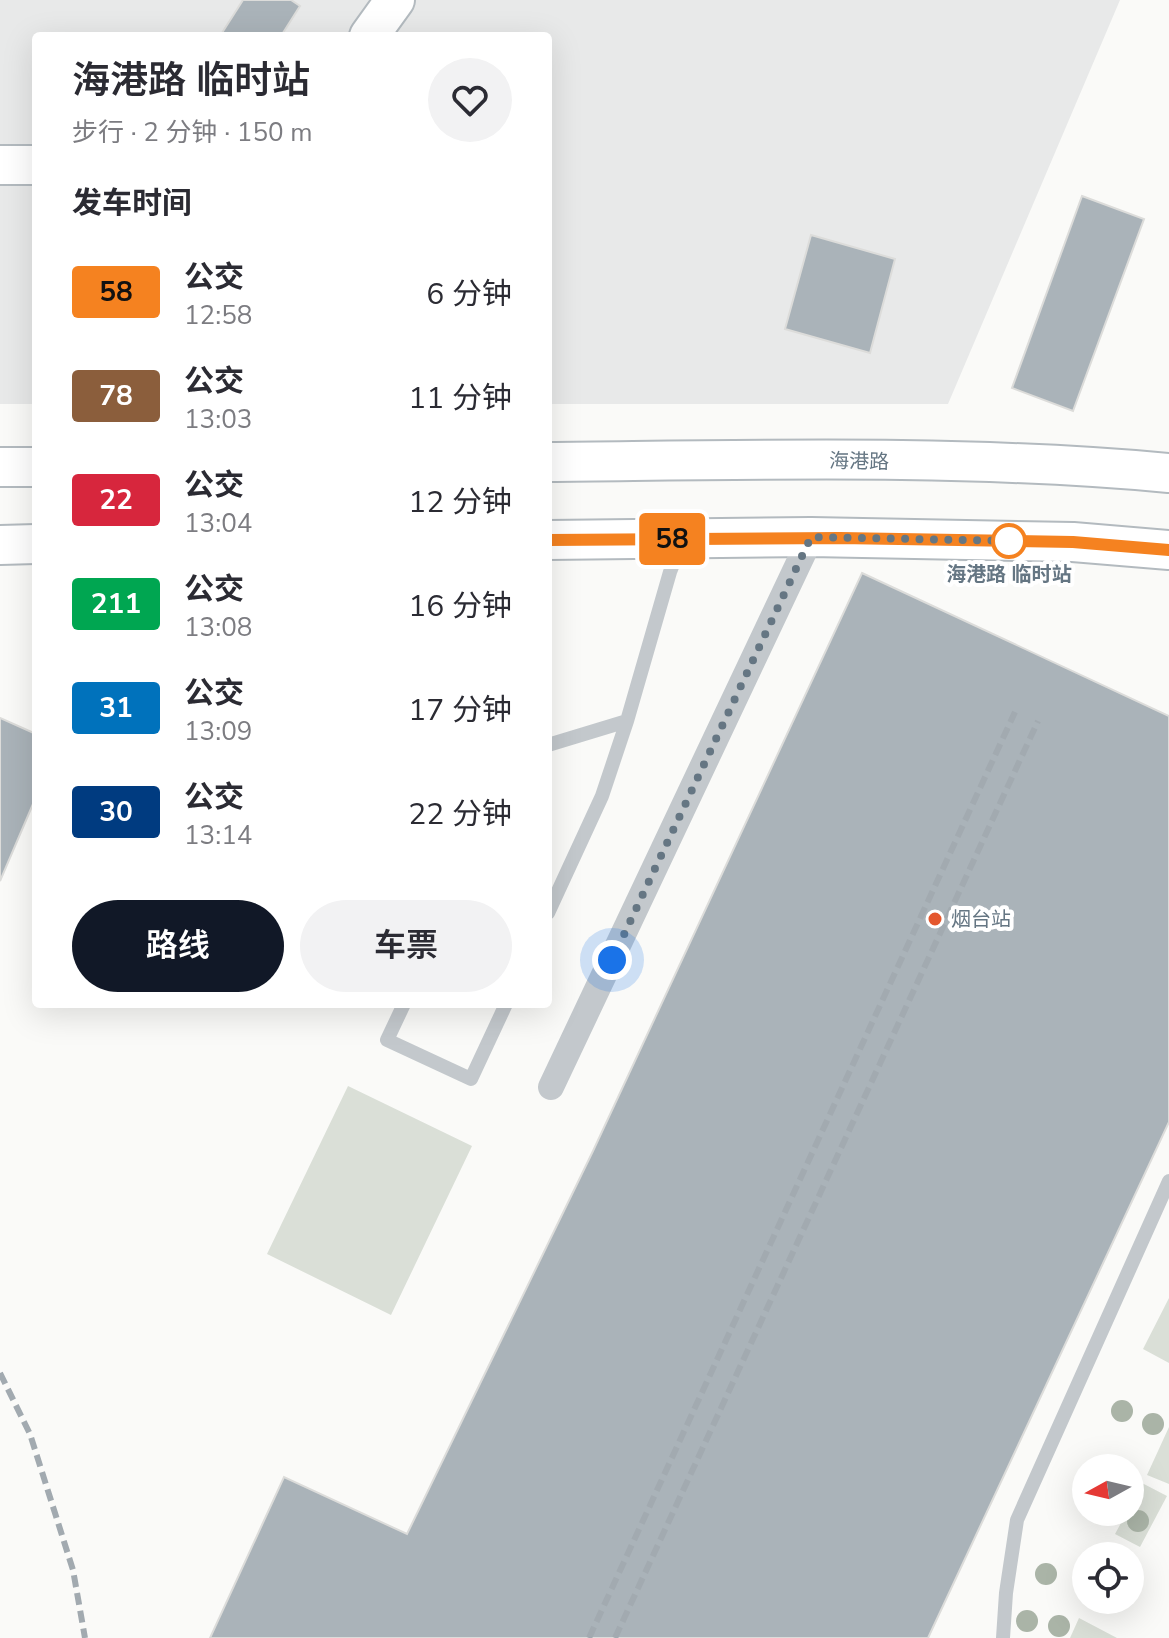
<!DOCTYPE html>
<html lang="zh">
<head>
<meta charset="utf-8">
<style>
	body { margin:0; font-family:"Nunito Sans","Noto Sans SC",sans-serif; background:#f2f2f3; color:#2b2b33; height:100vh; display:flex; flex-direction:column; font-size:30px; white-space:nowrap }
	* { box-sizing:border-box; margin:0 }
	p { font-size:26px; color:#7c7c81 }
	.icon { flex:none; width:44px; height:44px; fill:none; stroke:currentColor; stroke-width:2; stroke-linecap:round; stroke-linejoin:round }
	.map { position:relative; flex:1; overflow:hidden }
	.side { position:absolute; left:32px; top:32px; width:520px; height:976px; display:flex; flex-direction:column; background:#fff; border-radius:8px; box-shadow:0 8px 32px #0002 }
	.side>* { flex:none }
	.badge { padding:0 16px; border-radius:6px; font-size:28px; line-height:52px }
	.needle { width:52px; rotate:262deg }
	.fabs { position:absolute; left:1072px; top:1454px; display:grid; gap:16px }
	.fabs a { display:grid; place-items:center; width:72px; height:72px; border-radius:50%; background:#fff; box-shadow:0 8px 32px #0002; font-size:40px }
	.you { position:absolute; width:40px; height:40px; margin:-20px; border:6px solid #fff; border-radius:50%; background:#1a73e8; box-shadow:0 0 0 12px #1a73e833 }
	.map>.badge { position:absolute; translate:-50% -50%; box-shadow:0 0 0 4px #fff }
	h2 { padding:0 40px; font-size:30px; line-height:72px }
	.round { display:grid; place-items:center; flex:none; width:84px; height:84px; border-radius:42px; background:#f2f2f3 }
	.headline { display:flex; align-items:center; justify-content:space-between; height:136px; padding:0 40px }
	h1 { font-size:38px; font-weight:600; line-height:60px }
	.action { display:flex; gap:16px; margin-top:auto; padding:16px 40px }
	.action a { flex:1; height:92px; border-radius:48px; background:#111827; color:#fff; font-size:32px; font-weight:600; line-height:92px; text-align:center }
	.action a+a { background:#f2f2f3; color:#2b2b33 }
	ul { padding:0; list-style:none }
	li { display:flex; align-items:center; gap:24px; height:104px; padding:0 40px }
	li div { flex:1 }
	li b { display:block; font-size:30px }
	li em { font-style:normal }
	li .badge { min-width:88px; font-weight:700; text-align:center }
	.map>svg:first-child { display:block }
	.built { fill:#e8e9e9 }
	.green { fill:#dadfd7 }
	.building { fill:#aab3b9; stroke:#dcdcda; stroke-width:2 }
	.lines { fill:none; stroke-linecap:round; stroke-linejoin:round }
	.secondary-casing { stroke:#b3babf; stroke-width:42 }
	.lane { stroke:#c3c8cc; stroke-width:14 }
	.street { stroke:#c3c8cc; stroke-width:26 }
	.secondary { stroke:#fff; stroke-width:38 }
	.rail { stroke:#a2aab0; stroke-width:6; stroke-dasharray:12 6; stroke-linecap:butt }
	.tree { fill:#aab4a7 }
	.line-casing { stroke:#fff; stroke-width:18 }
	.line { stroke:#f58220; stroke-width:12 }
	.walk { stroke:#657683; stroke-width:8; stroke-dasharray:0 14.4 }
	.stop-dot { fill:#fff; stroke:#f58220; stroke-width:4 }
	.poi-dot { fill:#e4572e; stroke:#fff; stroke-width:3 }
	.labels { text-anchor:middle; stroke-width:8; stroke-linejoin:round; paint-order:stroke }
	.street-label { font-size:20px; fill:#657683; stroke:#fff }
	.stop-label { font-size:20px; font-weight:bold; fill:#657683; stroke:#fff }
	.poi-label { font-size:20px; fill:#657683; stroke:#fff; text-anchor:start }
</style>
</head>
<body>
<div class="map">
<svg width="1169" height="1638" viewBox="0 0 1169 1638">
	<rect width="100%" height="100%" fill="#fafaf8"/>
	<!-- built -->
	<path class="built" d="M0 0H1120L948 404H548V36H36V404H0Z"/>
	<!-- green -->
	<path class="green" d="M348 1086 472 1146 391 1315 267 1254Z
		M1169 1298V1363L1143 1349Z
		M1169 1427V1484L1147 1475Z
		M1142 1483 1167 1496 1140 1547 1115 1534 1127 1512H1130V1506Z
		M1079 1618 1117 1638H1070Z"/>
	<!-- building -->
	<path class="building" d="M243 0H291L300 6 281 36H220Z
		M1082 196 1144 219 1073 411 1012 388Z
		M811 235 895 259 870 353 785 329Z
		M862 573 1169 716V1122L928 1638H210L284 1477 407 1534 593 1151Z
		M0 718 36 734V797L0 881Z"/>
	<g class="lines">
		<defs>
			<path id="secondary" d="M369 36 395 0
				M0 165H36
				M548 462C755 460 963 454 1169 473
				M0 467H36
				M548 540 811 537 1073 542 1169 550
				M0 545 36 544"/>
		</defs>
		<!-- secondary casing -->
		<use href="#secondary" class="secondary-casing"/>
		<!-- lane -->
		<path class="lane" d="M548 745 627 721
			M548 913 602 796 627 721 670 572 682 542
			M404 1004 387 1040 471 1079 506 1004
			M1003 1638 1006 1593 1017 1520 1169 1181"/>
		<!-- street -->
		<path class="street" d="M551 1087 811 537"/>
		<!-- secondary -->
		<use href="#secondary" class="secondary"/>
		<!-- rail -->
		<path class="rail" d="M0 1373 30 1434 73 1570 85 1638
			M589 1638 1015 712
			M615 1638 1038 721"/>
	</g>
	<!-- trees -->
	<g class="tree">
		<circle cx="1122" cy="1411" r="11"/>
		<circle cx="1153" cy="1424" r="11"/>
		<circle cx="1138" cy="1521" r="11"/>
		<circle cx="1046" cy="1574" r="11"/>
		<circle cx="1027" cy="1621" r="11"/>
		<circle cx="1059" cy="1626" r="11"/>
	</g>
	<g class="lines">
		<defs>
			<path id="line" d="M548 540 840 538 1073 542 1169 550"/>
		</defs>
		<!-- line casing -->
		<use href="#line" class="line-casing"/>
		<!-- line -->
		<use href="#line" class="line"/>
		<!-- walk -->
		<path class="walk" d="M612 960 811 537 1015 541H1009"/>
	</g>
	<!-- markers -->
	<circle class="stop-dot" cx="1009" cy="541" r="16"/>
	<circle class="poi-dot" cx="935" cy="919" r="8"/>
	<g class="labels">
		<!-- street labels -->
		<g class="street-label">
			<text transform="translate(859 461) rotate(1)" y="7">海港路</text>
		</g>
		<!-- stop labels -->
		<g class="stop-label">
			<text x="1009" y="581">海港路 临时站</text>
		</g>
		<!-- poi labels -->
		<g class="poi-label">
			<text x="951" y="926">烟台站</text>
		</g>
	</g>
</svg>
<div class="fabs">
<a><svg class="needle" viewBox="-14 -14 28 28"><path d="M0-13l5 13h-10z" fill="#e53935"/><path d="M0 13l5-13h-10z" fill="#7c7c81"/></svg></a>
<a><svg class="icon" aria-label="locate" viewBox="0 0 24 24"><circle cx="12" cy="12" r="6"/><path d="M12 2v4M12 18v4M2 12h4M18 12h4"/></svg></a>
</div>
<div class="you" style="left:612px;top:960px"></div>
<b class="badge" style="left:672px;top:539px;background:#f58220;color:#111">58</b>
<section class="side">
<div class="headline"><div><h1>海港路 临时站</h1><p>步行 · 2 分钟 · 150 m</p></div><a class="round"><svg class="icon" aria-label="heart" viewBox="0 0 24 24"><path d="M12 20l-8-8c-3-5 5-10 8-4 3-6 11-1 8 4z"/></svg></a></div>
<h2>发车时间</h2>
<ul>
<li><span class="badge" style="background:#f58220;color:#111">58</span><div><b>公交</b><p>12:58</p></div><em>6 分钟</em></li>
<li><span class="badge" style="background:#8b5e3c;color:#fff">78</span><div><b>公交</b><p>13:03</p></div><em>11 分钟</em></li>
<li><span class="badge" style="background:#d7263d;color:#fff">22</span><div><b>公交</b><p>13:04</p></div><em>12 分钟</em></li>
<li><span class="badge" style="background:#00a651;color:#fff">211</span><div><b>公交</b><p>13:08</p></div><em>16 分钟</em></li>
<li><span class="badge" style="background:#0072bc;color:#fff">31</span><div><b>公交</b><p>13:09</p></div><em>17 分钟</em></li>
<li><span class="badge" style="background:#003b80;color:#fff">30</span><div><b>公交</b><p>13:14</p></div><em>22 分钟</em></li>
</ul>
<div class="action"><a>路线</a><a>车票</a></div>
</section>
</div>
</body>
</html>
